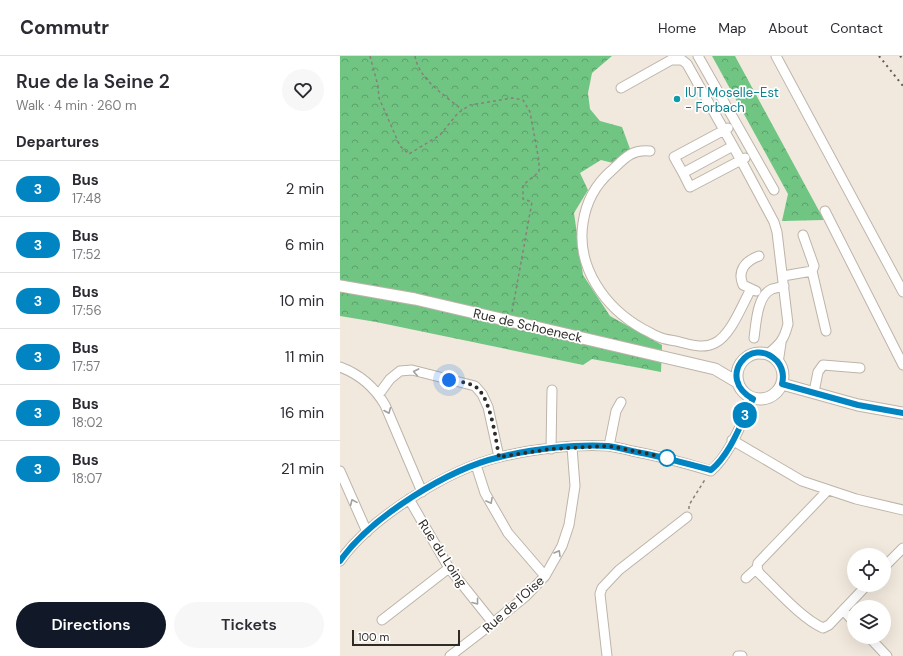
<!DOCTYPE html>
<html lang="en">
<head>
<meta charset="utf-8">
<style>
	body { margin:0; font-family:"DM Sans",sans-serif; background:#f7f7f7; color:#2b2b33; height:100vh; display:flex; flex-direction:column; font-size:15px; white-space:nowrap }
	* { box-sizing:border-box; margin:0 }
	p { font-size:13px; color:#7c7c81 }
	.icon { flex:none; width:22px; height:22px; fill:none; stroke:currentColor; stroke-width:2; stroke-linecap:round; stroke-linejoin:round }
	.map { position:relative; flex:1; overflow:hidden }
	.panel { display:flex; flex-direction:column; background:#fff; width:340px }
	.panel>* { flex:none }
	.badge { padding:0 8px; border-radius:13px; font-size:14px; line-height:26px }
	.buttons { position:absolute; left:507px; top:492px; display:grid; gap:8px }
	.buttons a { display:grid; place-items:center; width:44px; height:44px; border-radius:50%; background:#fff; box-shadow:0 4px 16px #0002; font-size:20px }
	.scale { position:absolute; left:12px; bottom:10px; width:108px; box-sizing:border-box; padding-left:4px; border:2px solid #2f2c28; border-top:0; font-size:11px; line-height:14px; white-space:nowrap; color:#2f2c28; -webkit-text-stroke:3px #fff; paint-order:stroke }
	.you { position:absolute; width:20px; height:20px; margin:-10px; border:3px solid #fff; border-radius:50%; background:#1a73e8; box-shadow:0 0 0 6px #1a73e833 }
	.map>.badge { position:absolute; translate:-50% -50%; box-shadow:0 0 0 2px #fff }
	h2 { padding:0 16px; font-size:15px; line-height:36px }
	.round { display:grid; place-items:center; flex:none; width:42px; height:42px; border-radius:21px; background:#f7f7f7 }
	.overview { display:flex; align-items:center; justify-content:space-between; height:68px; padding:0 16px }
	h1 { font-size:19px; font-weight:600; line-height:30px }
	.action { display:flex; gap:8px; margin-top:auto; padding:8px 16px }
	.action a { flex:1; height:46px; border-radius:24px; background:#111827; color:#fff; font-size:16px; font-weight:600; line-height:46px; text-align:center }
	.action a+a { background:#f7f7f7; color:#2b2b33 }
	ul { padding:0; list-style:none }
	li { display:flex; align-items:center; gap:12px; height:56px; padding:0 16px; border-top:1px solid #e1e1e2 }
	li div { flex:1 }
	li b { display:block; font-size:15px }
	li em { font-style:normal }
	li .badge { min-width:44px; font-weight:700; text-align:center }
	header { display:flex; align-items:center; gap:24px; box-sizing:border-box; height:56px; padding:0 20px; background:#fff; border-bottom:1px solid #e1e1e2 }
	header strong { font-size:19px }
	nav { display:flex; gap:22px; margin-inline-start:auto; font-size:14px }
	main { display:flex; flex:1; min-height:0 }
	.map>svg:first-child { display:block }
	.forest { fill:url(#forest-crowns) }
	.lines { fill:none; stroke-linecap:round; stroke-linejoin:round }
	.minor-casing { stroke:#bdb4a9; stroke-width:11 }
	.major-casing { stroke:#bdb4a9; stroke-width:13 }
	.path { stroke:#87817a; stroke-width:1.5; stroke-dasharray:3 3; stroke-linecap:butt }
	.minor { stroke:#fff; stroke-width:9 }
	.major { stroke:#fff; stroke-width:11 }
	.rail { stroke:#5d5953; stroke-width:2; stroke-dasharray:2 4; stroke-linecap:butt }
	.oneway { stroke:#a1a09e }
	.line-casing { stroke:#fff; stroke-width:9 }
	.line { stroke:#0085c2; stroke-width:6 }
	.walk { stroke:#2f2c28; stroke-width:4; stroke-dasharray:0 7.2 }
	.culture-dot { fill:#0f9aa8; stroke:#fff; stroke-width:1.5 }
	.stop-dot { fill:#fff; stroke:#0085c2; stroke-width:2 }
	.labels { text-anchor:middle; stroke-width:3.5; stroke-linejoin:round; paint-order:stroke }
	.culture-label { font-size:13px; fill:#0d838f; stroke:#fff; text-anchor:start }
	.street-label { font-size:13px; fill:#2f2c28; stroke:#fff }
</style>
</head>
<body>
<header>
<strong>Commutr</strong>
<nav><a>Home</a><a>Map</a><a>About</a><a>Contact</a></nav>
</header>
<main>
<section class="panel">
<div class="overview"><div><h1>Rue de la Seine 2</h1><p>Walk · 4 min · 260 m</p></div><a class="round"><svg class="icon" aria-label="heart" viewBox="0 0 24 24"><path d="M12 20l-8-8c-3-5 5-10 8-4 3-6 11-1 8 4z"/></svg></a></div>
<h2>Departures</h2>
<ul>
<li><span class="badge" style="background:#0085c2;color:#fff">3</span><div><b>Bus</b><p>17:48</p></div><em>2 min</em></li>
<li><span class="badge" style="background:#0085c2;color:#fff">3</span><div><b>Bus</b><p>17:52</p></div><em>6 min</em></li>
<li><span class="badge" style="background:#0085c2;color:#fff">3</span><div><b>Bus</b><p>17:56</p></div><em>10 min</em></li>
<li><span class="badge" style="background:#0085c2;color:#fff">3</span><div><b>Bus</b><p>17:57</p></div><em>11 min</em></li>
<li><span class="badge" style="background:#0085c2;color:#fff">3</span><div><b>Bus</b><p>18:02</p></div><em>16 min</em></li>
<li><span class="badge" style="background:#0085c2;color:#fff">3</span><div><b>Bus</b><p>18:07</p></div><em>21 min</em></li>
</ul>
<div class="action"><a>Directions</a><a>Tickets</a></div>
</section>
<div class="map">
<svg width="563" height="600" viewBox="0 0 563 600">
	<defs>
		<pattern id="forest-crowns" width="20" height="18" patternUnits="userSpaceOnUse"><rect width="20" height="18" fill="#70c583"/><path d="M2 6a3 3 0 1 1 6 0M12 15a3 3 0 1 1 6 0" fill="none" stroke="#5ca06b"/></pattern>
	</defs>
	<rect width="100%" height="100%" fill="#f2e9de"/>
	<!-- forest -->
	<path class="forest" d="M0 0H272L252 17 248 37 250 53 260 65 282 71 293 101 273 107 261 104 240 117 248 134 234 157 243 219 270 260 322 289 321 316 252 303 243 309 36 266 0 260Z
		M372 0H395L484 164 442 165 448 138Z"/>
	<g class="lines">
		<defs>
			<path id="minor" d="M358 0 434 134
				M436 0 563 236
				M281 32 331 4H342L347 8 403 108 434 166 437 176 448 268C444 284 440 288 428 298
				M388 72 334 101 343 117 393 90
				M310 95C291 93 284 103 271 115 255 129 246 146 243 167 236 211 265 252 303 273 308 275 313 279 319 281 325 284 333 284 340 286 352 289 363 293 375 287 391 279 402 249 411 233
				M343 117 350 131 405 102
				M485 155 563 309
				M463 179 474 210 472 215
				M443 220 472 215 486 275
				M416 235 403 229C397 215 405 205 419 200
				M414 282C416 268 417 239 432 233 436 232 440 231 444 230
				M438 307 441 287
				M0 311C19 318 35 332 45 349L82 436
				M474 336 478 316 483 309 520 312
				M39 338 50 323 60 315 72 314 135 330 142 338 148 351 159 401
				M392 384 462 425 516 443 563 454
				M269 390 276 355 281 346
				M211 393 212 334
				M136 409 145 437 168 477 205 520
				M0 415 27 476
				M69 443 109 512 153 567
				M0 505C30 462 109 413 160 401 192 393 235 388 268 390 276 391 284 393 292 395 319 400 345 407 371 415 391 397 401 367 413 343
				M544 511 563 492
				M417 512 419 517C436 533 462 563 483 572L489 569 527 529
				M406 522 417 512 418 507 488 434
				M503 554 514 566
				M42 564 109 512
				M529 581 547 600
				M110 600 153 567 186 540 205 520 222 490 229 469 235 430 232 391
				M267 600 260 538 262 532 279 514 347 461
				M398 600H402"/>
			<path id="major" d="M0 230 75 243 375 313 397 326
				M397 320a23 23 0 1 1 46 0a23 23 0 1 1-46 0Z
				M442 328 518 349 563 357"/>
		</defs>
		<!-- minor casing -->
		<use href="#minor" class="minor-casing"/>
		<!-- major casing -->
		<use href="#major" class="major-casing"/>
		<!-- path -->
		<path class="path" d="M30 0 38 30 39 42 60 90 69 98 100 79 118 57 130 49 172 42 183 44 190 56 199 105V116L183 129V143L192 146 172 256
			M75 0C79 24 105 39 122 54
			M349 453V449L366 422"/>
		<!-- minor -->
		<use href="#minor" class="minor"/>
		<!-- major -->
		<use href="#major" class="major"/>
		<!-- rail -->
		<path class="rail" d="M539 0 563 30
			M560 0 563 3"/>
	</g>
	<!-- one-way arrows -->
	<defs><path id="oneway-chevron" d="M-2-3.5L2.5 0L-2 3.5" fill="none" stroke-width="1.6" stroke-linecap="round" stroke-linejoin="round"/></defs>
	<g class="oneway">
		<use href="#oneway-chevron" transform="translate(76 316) rotate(-169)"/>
		<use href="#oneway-chevron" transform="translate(48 355) rotate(67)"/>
		<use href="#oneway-chevron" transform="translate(150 445) rotate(61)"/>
		<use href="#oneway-chevron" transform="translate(13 446) rotate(-114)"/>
		<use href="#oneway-chevron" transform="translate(218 497) rotate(-60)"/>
		<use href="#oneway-chevron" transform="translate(136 546) rotate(52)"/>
	</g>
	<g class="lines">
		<defs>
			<path id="line" d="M0 505C31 461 108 413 160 401 192 393 235 388 268 390 276 391 284 393 292 395 319 400 345 407 371 414 391 397 401 367 413 343 375 322 411 278 437 305 443 312 444 320 442 328L518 349 563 357"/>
		</defs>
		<!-- line casing -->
		<use href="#line" class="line-casing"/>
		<!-- line -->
		<use href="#line" class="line"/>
		<!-- walk -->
		<path class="walk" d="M109 324C117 325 126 326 134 330 150 337 156 384 159 401L210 393 269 390 319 400 332 403 327 402"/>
	</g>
	<!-- markers -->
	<circle class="culture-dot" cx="337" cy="43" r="4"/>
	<circle class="stop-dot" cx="327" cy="402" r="8"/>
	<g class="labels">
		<!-- culture labels -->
		<g class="culture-label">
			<text x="345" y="41">IUT Moselle-Est<tspan x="345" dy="15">- Forbach</tspan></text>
		</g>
		<!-- street labels -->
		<g class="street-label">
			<text transform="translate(188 269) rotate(13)" y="5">Rue de Schoeneck</text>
			<text transform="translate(103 497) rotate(57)" y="5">Rue du Loing</text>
			<text transform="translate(173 548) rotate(-42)" y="5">Rue de l'Oise</text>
		</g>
	</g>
</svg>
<div class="buttons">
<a><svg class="icon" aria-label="locate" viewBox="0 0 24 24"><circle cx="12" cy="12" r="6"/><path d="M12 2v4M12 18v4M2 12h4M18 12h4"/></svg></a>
<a><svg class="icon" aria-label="layers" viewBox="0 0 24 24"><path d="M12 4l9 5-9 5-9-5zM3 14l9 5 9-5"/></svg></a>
</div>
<div class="scale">100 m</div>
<div class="you" style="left:109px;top:324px"></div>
<b class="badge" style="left:405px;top:359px;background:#0085c2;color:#fff">3</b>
</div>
</main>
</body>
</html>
